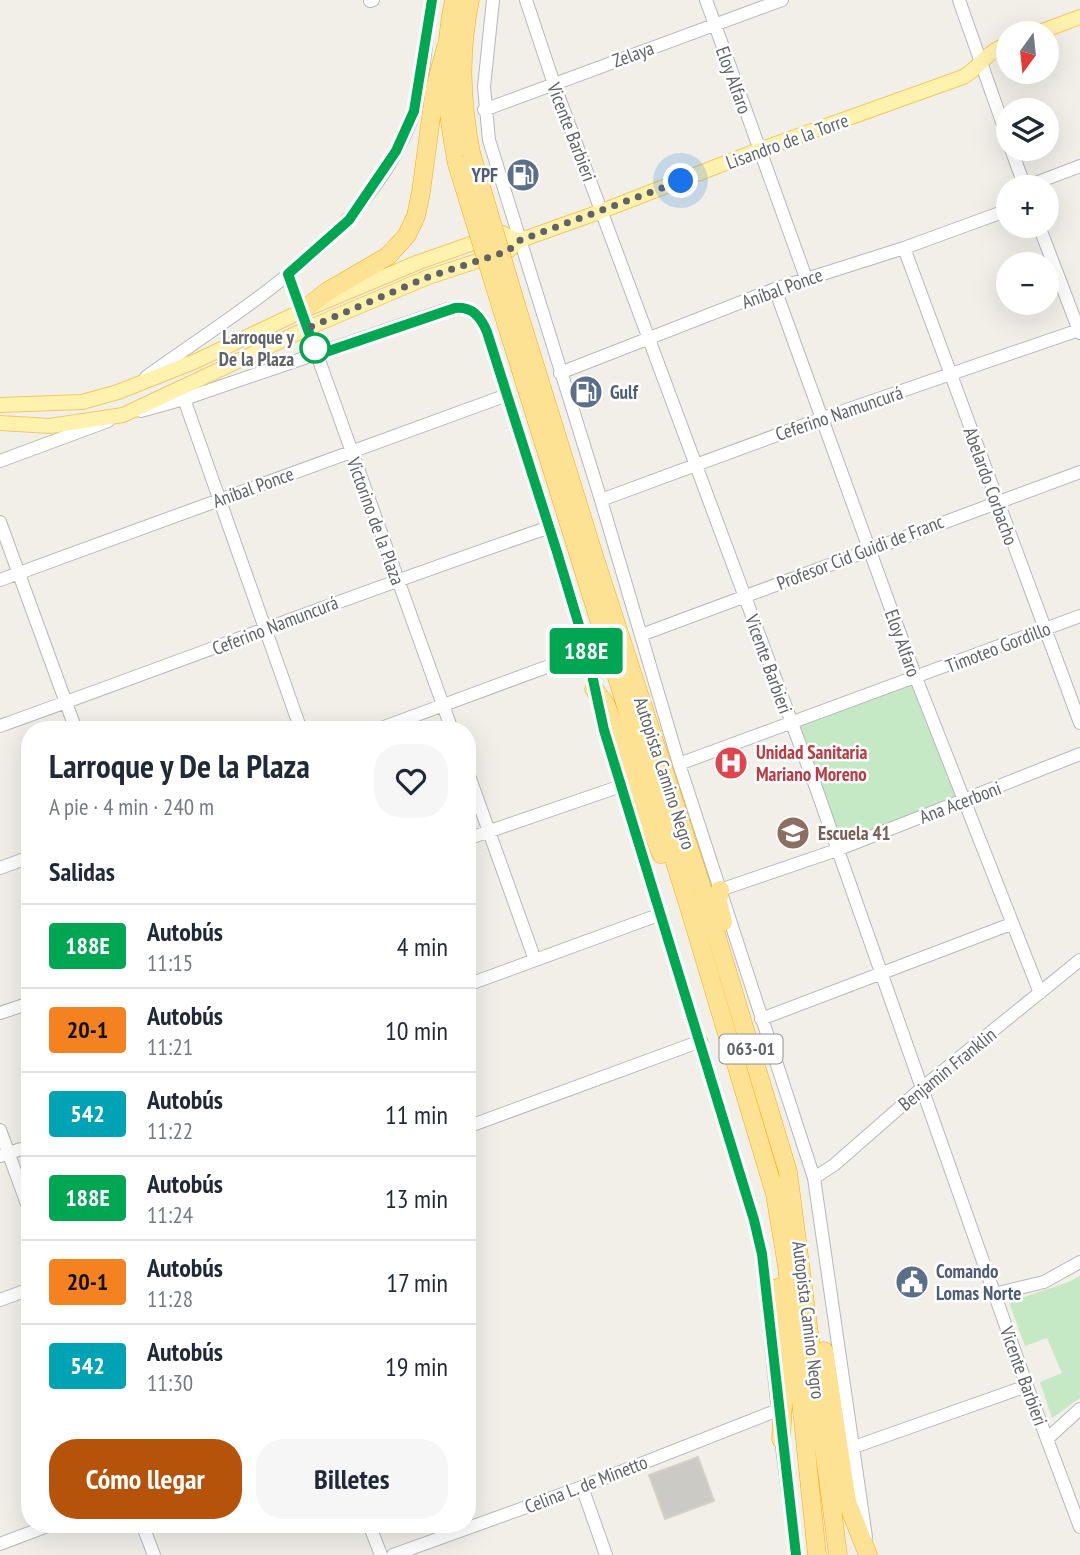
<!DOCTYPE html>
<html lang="es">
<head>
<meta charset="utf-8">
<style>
	body { margin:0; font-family:"PT Sans Narrow",sans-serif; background:#f6f6f7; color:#1f2937; height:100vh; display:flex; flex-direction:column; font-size:26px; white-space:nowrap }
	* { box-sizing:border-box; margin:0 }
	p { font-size:23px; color:#747a83 }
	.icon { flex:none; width:38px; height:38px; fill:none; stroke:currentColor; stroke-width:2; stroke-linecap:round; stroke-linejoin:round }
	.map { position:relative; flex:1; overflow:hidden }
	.details { position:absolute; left:21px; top:721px; width:455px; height:812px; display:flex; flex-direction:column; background:#fff; border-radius:28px; box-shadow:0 7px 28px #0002 }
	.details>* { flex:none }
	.badge { padding:0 14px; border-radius:5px; font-size:24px; line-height:46px }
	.needle { width:46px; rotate:195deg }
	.buttons { position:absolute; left:996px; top:21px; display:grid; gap:14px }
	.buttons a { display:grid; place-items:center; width:63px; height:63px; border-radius:50%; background:#fff; box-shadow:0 7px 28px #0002; font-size:35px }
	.you { position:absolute; width:35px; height:35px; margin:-18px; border:5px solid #fff; border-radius:50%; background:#1a73e8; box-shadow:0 0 0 10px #1a73e833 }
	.map>.badge { position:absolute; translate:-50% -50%; box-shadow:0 0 0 4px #fff }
	h2 { padding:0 28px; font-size:26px; line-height:63px }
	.round { display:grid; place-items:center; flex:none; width:74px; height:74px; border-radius:28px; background:#f6f6f7 }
	.headline { display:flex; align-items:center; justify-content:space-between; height:119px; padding:0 28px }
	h1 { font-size:33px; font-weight:700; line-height:52px }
	.action { display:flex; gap:14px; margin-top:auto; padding:14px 28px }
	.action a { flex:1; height:80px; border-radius:28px; background:#b45309; color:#fff; font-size:28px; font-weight:700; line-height:80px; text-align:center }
	.action a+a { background:#f6f6f7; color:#1f2937 }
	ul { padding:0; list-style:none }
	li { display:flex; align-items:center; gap:21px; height:84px; padding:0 28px; border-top:2px solid #e0e1e3 }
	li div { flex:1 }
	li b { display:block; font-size:26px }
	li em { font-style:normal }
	li .badge { min-width:77px; font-weight:700; text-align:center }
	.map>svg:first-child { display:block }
	.green { fill:#c5e8c5 }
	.building { fill:#cccac5; stroke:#d6d1c6; stroke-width:2 }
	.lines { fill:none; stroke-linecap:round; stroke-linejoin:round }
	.minor-casing { stroke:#b5b8bc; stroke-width:14 }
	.major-casing { stroke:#f2c960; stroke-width:16 }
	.highway-casing { stroke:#f9ab00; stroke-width:19 }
	.minor { stroke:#fff; stroke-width:12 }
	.major { stroke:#fff2af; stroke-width:14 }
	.highway { stroke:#fde293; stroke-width:18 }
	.highway-bridge-casing { stroke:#f9ab00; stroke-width:19; stroke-linecap:butt }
	.highway-bridge { stroke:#fde293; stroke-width:18 }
	.line-casing { stroke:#fff; stroke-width:16 }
	.line { stroke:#00a651; stroke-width:10 }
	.walk { stroke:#5f6368; stroke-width:7; stroke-dasharray:0 12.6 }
	.stop-dot { fill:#fff; stroke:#00a651; stroke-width:3.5 }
	.labels { text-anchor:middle; stroke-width:5; stroke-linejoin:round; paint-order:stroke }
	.shield { fill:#fff; stroke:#8f9295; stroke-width:2 }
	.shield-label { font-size:18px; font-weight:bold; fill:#5f6368 }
	.street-label { font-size:19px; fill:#5f6368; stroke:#fff }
	.service-label { font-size:19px; font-weight:bold; fill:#4e5e75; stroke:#fff; text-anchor:start }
	.stop-label { font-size:19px; font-weight:bold; fill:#5f6368; stroke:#fff; text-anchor:end }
	.health-label { font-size:19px; font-weight:bold; fill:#be3a42; stroke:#fff; text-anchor:start }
	.education-label { font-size:19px; font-weight:bold; fill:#785e54; stroke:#fff; text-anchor:start }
</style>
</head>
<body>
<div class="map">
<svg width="1080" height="1555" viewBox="0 0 1080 1555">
	<rect width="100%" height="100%" fill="#f1efe8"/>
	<!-- green -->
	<path class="green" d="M916 678 964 801 841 848 790 722Z
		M1080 1276V1398L1052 1418 1040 1382 1062 1373 1047 1338 1025 1346 1009 1302 1066 1283Z"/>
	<!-- building -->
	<path class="building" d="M698 1457 714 1501 665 1519 649 1475Z"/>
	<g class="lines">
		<defs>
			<path id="minor" d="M493 0 484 87 489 140 601 500 679 764 814 1178 866 1537
				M526 0 554 84 815 785 1027 1386 1080 1527
				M706 0 806 278
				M959 0 1008 139
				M370 1 373 0
				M484 110 782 0
				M1011 149 1025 187
				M1025 187 1080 166
				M1039 226 1080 333
				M904 248 1080 723
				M288 274 452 730
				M775 289 916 678 1040 993
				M560 373 775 289 904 248 1008 210
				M146 377C242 308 366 237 411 121 425 83 425 39 432 0
				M184 399 301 730
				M141 411 184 399 448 309H468L483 322 550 527 587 652 604 730 754 1220 762 1254 777 1402
				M0 461 108 421
				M601 500 823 418 1079 330
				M0 522 76 730
				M0 580 507 395
				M641 635 1080 472
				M0 726C184 660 365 590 550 527
				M376 730 587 652
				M679 764 1080 616
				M467 770 535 960
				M467 839 621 786
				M0 868 30 857
				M720 890 837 850 1080 754
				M467 985 661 914
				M0 1013 30 1003
				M761 1019 1011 924
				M467 1127 701 1041
				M0 1130 30 1212
				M0 1156 30 1146
				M814 1178 834 1165 922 1088 1080 960
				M994 1294 1044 1282 1080 1262
				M0 1300 30 1289
				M780 1431 796 1555
				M1047 1439 1080 1409
				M854 1447 1027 1386
				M582 1487 606 1555
				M142 1524 154 1555
				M369 1524 381 1555
				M0 1544 53 1524
				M393 1555 582 1487 778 1410"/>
			<path id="major" d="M1037 33 1080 17
				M0 405 82 402 118 392 196 361 302 311 419 262 502 233 518 241
				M0 423 50 426 123 415 308 328 428 277 508 251 518 241 602 211 759 150 963 77C982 66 984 53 1008 44"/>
			<path id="highway" d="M454 0C442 56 446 108 457 164
				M470 0C459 53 461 100 471 153
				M517 308 595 559 702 888 788 1172 838 1555
				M302 311 328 291 388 256 407 235 416 216 421 192 435 88 446 47
				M503 313 689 907 775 1194 787 1266 817 1555
				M594 689 606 705 661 854
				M720 890 718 902 723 922
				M777 1288 784 1386 781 1439
				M824 1351 847 1502 868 1555"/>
		</defs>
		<!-- minor casing -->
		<use href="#minor" class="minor-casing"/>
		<!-- major casing -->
		<use href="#major" class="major-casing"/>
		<!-- highway casing -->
		<use href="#highway" class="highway-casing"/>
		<!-- minor -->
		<use href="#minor" class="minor"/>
		<!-- major -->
		<use href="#major" class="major"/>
		<!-- highway -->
		<use href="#highway" class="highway"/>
		<defs>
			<path id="highway-bridge" d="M471 153 517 308
				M457 164 503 313"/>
		</defs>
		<!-- highway-bridge casing -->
		<use href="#highway-bridge" class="highway-bridge-casing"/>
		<!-- highway-bridge -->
		<use href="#highway-bridge" class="highway-bridge"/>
	</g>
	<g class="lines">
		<defs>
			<path id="line" d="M432 0 414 111 396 151 349 220 288 274 317 355 455 308C472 306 481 317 487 332L557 552 587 652 604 730 754 1220 762 1254 796 1555"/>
		</defs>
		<!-- line casing -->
		<use href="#line" class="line-casing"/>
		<!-- line -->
		<use href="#line" class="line"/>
		<!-- walk -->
		<path class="walk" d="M315 348 308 328 428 277 508 251 518 241 681 181"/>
	</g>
	<!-- icons -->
	<defs>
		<symbol id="fuel-disc" viewBox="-11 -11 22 22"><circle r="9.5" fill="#5c6f8a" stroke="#fff"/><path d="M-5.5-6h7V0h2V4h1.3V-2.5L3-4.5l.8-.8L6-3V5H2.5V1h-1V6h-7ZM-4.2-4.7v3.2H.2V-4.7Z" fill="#fff"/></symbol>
		<symbol id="hospital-disc" viewBox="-11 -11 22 22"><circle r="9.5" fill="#e0444e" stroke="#fff"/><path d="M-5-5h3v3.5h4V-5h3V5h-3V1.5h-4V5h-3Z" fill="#fff"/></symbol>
		<symbol id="school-disc" viewBox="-11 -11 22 22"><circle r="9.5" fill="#8d6e63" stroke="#fff"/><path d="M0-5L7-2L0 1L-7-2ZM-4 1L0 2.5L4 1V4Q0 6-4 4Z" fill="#fff"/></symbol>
		<symbol id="civic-disc" viewBox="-11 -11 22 22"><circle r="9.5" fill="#5c6f8a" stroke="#fff"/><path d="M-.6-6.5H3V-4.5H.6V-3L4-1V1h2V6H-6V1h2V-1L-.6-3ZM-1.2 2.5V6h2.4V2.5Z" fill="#fff"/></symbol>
	</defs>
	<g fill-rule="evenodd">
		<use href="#fuel-disc" x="504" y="156" width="38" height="38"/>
		<use href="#fuel-disc" x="567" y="373" width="38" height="38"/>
		<use href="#hospital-disc" x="712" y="744" width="38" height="38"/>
		<use href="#school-disc" x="774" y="814" width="38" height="38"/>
		<use href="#civic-disc" x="893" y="1263" width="38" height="38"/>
	</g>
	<!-- markers -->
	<circle class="stop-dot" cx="315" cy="348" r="14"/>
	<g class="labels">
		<!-- shield labels -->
		<rect class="shield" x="719.5" y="1034.5" width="63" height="29" rx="5"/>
		<g class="shield-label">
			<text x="751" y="1055">063-01</text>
		</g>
		<!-- street labels -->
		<g class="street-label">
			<text transform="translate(633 54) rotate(-20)" y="7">Zelaya</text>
			<text transform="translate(734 80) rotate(70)" y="7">Eloy Alfaro</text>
			<text transform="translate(572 132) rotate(69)" y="7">Vicente Barbieri</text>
			<text transform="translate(787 141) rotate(-20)" y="7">Lisandro de la Torre</text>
			<text transform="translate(782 288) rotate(-20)" y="7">Aníbal Ponce</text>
			<text transform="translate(839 413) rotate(-19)" y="7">Ceferino Namuncurá</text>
			<text transform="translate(991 486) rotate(70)" y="7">Abelardo Corbacho</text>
			<text transform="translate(253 487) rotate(-20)" y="7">Aníbal Ponce</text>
			<text transform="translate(376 521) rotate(70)" y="7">Victorino de la Plaza</text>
			<text transform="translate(860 552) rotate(-21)" y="7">Profesor Cid Guidi de Franc</text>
			<text transform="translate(275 625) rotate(-21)" y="7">Ceferino Namuncurá</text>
			<text transform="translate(903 643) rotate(70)" y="7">Eloy Alfaro</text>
			<text transform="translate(998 647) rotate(-21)" y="7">Timoteo Gordillo</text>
			<text transform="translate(769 664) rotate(70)" y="7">Vicente Barbieri</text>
			<text transform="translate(665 773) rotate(72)" y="7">Autopista Camino Negro</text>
			<text transform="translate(960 802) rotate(-21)" y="7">Ana Acerboni</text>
			<text transform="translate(947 1069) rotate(-39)" y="7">Benjamin Franklin</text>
			<text transform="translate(809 1320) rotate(83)" y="7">Autopista Camino Negro</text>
			<text transform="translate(1024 1376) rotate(70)" y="7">Vicente Barbieri</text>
			<text transform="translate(586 1484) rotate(-21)" y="7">Celina L. de Minetto</text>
		</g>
		<!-- service labels -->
		<g class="service-label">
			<text x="498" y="182" text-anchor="end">YPF</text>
			<text x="610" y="399">Gulf</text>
			<text x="936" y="1278">Comando<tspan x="936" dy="22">Lomas Norte</tspan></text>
		</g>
		<!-- stop labels -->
		<g class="stop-label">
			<text x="294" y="344">Larroque y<tspan x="294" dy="22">De la Plaza</tspan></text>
		</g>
		<!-- health labels -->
		<g class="health-label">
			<text x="756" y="759">Unidad Sanitaria<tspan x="756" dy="22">Mariano Moreno</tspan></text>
		</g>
		<!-- education labels -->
		<g class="education-label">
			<text x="818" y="840">Escuela 41</text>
		</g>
	</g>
</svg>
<div class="buttons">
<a><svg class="needle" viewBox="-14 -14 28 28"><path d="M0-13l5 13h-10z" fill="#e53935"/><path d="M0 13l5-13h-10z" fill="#747a83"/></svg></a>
<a><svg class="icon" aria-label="layers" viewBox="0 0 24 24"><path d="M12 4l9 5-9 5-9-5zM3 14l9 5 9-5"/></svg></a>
<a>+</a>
<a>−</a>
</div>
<div class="you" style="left:681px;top:181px"></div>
<b class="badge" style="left:586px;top:651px;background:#00a651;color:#fff">188E</b>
<section class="details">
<div class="headline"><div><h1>Larroque y De la Plaza</h1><p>A pie · 4 min · 240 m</p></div><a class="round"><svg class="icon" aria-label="heart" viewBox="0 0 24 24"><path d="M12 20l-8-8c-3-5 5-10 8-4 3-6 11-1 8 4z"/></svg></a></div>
<h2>Salidas</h2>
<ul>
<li><span class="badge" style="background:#00a651;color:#fff">188E</span><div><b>Autobús</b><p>11:15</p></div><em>4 min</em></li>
<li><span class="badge" style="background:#f58220;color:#111">20-1</span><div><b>Autobús</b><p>11:21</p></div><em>10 min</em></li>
<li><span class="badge" style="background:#00a3b4;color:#fff">542</span><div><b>Autobús</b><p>11:22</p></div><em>11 min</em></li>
<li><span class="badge" style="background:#00a651;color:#fff">188E</span><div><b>Autobús</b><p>11:24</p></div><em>13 min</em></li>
<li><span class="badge" style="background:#f58220;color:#111">20-1</span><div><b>Autobús</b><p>11:28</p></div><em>17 min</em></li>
<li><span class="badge" style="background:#00a3b4;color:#fff">542</span><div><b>Autobús</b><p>11:30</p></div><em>19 min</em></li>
</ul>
<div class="action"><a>Cómo llegar</a><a>Billetes</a></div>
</section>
</div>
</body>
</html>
